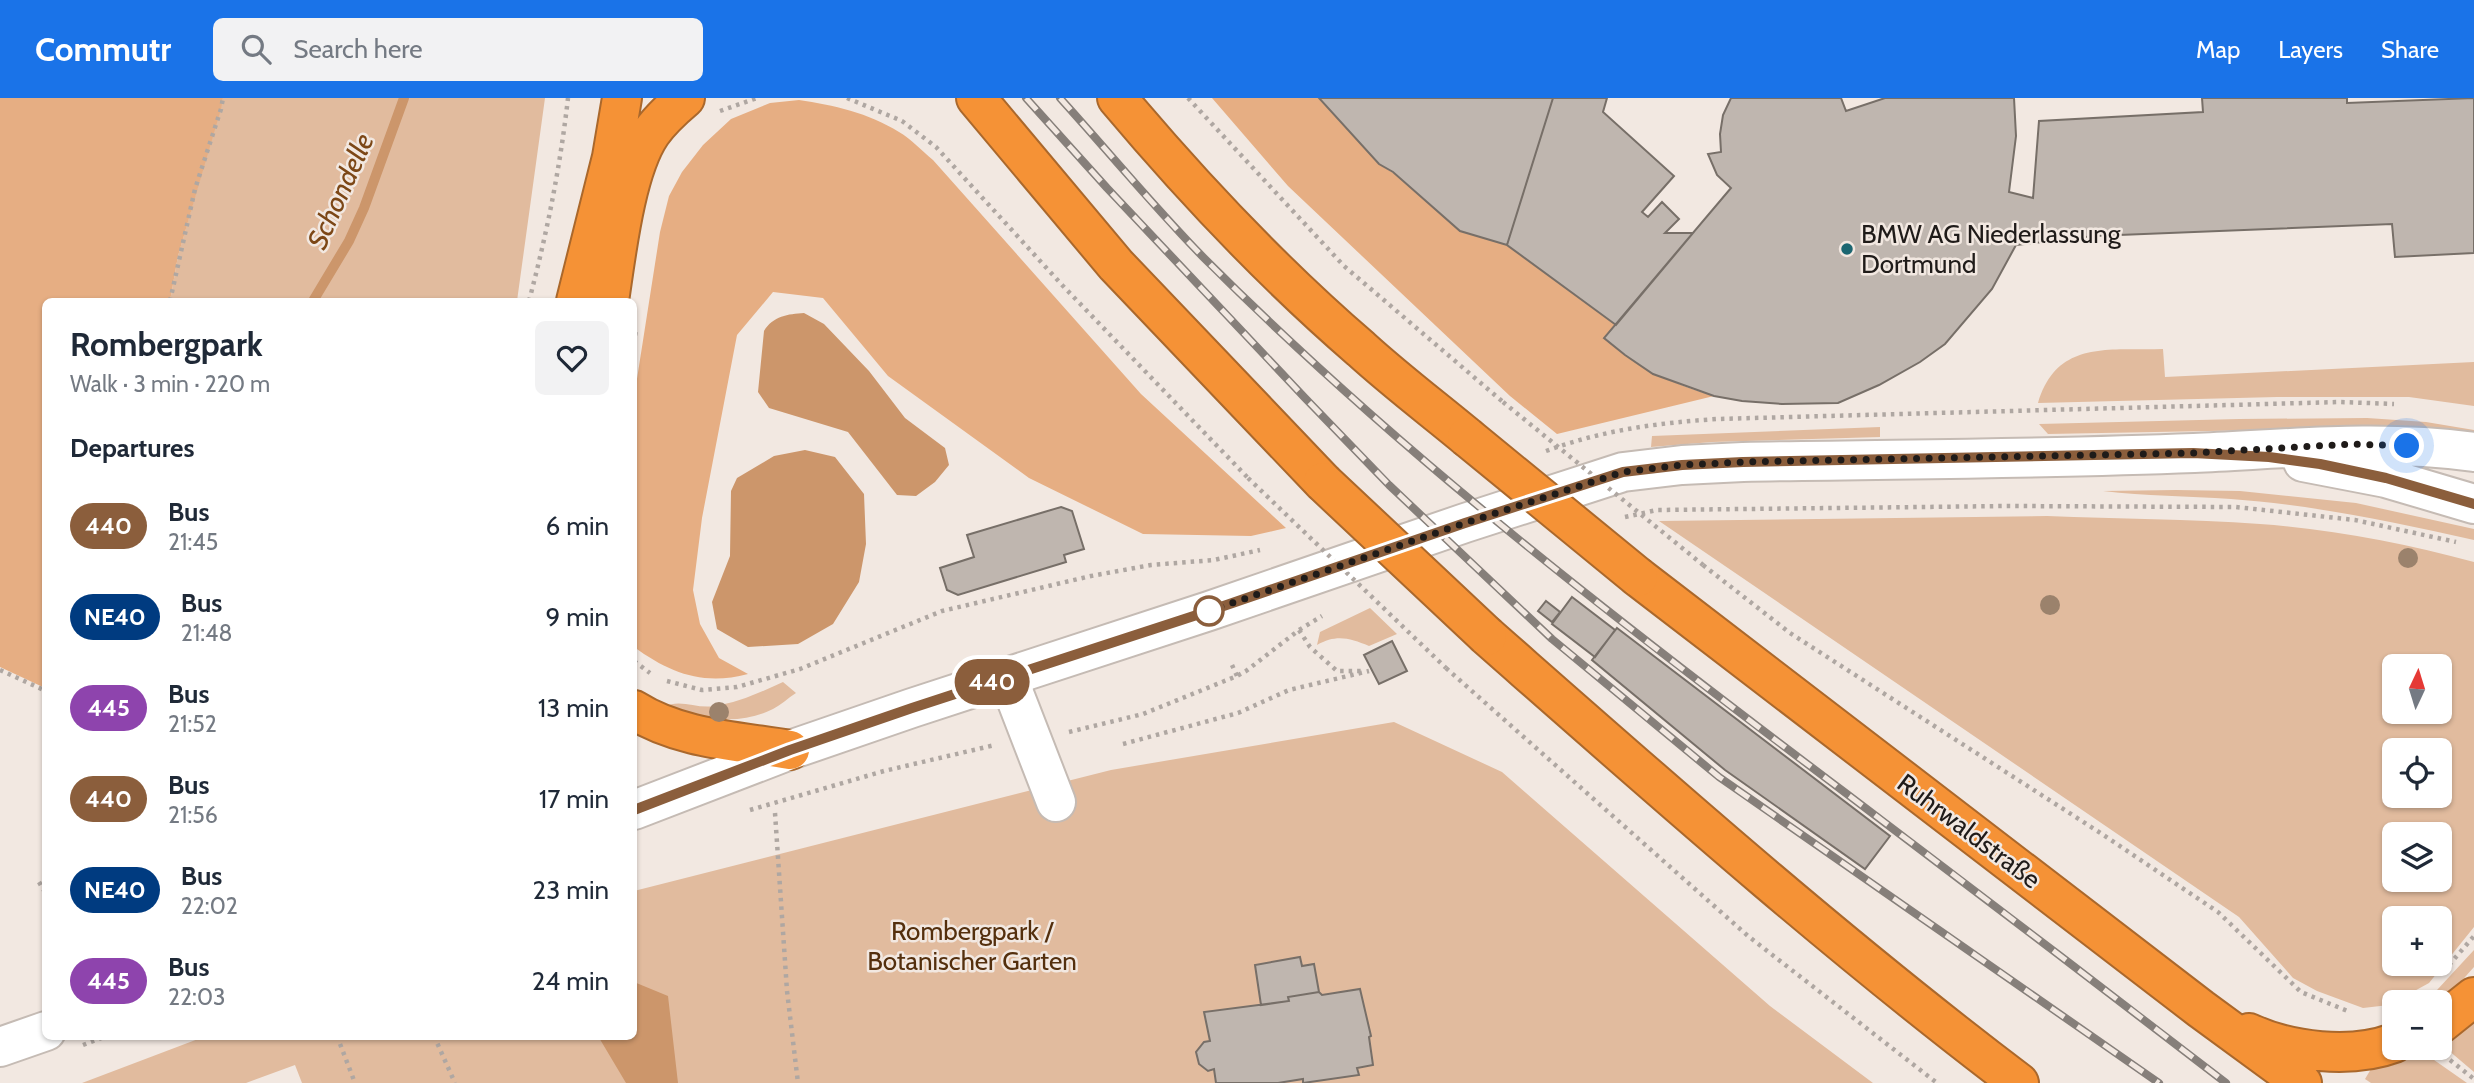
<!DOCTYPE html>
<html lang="en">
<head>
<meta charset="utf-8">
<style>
	body { margin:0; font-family:Cabin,sans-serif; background:#f2f2f3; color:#1f2937; height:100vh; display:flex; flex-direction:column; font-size:26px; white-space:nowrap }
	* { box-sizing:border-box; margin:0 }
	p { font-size:23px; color:#747a83 }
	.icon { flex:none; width:38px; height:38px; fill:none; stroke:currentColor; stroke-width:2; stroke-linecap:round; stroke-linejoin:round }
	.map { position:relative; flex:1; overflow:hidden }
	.details { position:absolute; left:42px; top:200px; width:595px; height:742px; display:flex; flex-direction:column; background:#fff; border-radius:10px; box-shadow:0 2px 5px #0004 }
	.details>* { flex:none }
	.badge { padding:0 14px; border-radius:23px; font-size:24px; line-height:46px }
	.needle { width:46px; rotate:4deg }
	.controls { position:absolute; left:2382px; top:556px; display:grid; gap:14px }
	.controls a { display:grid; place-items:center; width:70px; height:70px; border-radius:10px; background:#fff; box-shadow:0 2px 5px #0004; font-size:35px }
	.you { position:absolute; width:35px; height:35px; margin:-18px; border:5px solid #fff; border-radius:50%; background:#1a73e8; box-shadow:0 0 0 10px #1a73e833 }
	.map>.badge { position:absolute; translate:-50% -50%; box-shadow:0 0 0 4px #fff }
	h2 { padding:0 28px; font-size:26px; line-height:63px }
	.round { display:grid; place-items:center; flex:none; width:74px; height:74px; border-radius:10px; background:#f2f2f3 }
	.summary { display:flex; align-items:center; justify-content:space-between; height:119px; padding:0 28px }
	h1 { font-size:33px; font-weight:700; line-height:52px }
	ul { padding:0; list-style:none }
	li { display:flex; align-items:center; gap:21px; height:91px; padding:0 28px }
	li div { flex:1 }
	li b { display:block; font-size:26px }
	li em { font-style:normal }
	li .badge { min-width:77px; font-weight:700; text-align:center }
	header { display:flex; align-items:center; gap:42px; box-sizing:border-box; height:98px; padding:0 35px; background:#1a73e8; color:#fff }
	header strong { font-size:33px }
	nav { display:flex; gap:38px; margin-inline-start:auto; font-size:24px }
	.search { width:490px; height:63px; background:#f2f2f3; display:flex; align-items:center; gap:18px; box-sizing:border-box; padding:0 24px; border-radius:10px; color:#747a83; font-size:26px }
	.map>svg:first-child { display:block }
	.green { fill:#e1bb9e; fill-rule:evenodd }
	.forest { fill:#e6ae83 }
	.water { fill:#cc966b }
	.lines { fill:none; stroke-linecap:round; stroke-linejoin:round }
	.stream { stroke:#cc966b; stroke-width:10 }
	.building { fill:#bfb6af; stroke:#776f68; stroke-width:2 }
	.street-casing { stroke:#c5bbb4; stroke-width:42 }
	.secondary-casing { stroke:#c5bbb4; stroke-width:42 }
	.highway-casing { stroke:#aa682c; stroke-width:42 }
	.path { stroke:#afa7a2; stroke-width:4.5; stroke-dasharray:3.5 5; stroke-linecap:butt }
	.street { stroke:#fff; stroke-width:38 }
	.secondary { stroke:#fff; stroke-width:38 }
	.highway { stroke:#f59236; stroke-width:38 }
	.rail-casing { stroke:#867f7a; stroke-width:8 }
	.rail { stroke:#f2e8e1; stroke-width:5; stroke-dasharray:16; stroke-linecap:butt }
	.highway-bridge-casing { stroke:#aa682c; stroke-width:42; stroke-linecap:butt }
	.path-bridge { stroke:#afa7a2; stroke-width:4.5; stroke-dasharray:3.5 5; stroke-linecap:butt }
	.highway-bridge { stroke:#f59236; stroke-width:38 }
	.tree { fill:#9b826c }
	.line-casing { stroke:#fff; stroke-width:16 }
	.line { stroke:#8b5e3c; stroke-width:10 }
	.walk { stroke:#1f1b19; stroke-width:7; stroke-dasharray:0 12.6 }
	.poi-dot { fill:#1b6671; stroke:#f2e8e1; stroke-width:2.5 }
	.stop-dot { fill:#fff; stroke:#8b5e3c; stroke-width:3.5 }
	.labels { text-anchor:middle; stroke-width:5; stroke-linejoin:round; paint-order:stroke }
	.poi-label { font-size:26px; fill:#1f1b19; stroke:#f2e8e1; text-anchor:start }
	.street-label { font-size:26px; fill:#1f1b19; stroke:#f2e8e1 }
	.park-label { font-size:26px; fill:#542f0d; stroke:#f2e8e1 }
	.water-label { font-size:28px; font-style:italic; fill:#7c4716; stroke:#f2e8e1 }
</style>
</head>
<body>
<header>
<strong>Commutr</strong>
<div class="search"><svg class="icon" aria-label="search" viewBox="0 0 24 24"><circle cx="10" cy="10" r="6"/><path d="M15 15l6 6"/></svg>Search here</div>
<nav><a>Map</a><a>Layers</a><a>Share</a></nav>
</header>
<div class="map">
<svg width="2474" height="985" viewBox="0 0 2474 985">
	<rect width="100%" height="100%" fill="#f2e8e1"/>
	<!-- green -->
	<path class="green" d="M223 0H545L517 203H170L178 158Z
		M2163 251 2165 279 2474 264V308L2409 299H2277L2038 305C2057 241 2110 253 2163 251Z
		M2367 320 2426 324 2474 332V341L2367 330 2048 336 2039 326 2239 321Z
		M1880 329V339L1712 344 1651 349 1652 338Z
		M2176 392 2240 393 2356 405 2474 431V442C2394 424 2313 407 2231 401 2188 398 2145 398 2103 393Z
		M2047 418C2118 421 2189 421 2260 426 2332 431 2404 445 2474 464V829L2429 885 2389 907 2363 910 2317 893 2293 880 2239 819 1659 423ZM2394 569H2440V614H2394ZM2394 653H2440V698H2394ZM2394 737H2440V782H2394ZM2394 821H2440V866H2394Z
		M1370 510 1397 536 1369 548C1350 540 1336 536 1317 547L1320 534Z
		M783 584 796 595C788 600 781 607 773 611 738 629 699 620 664 609 680 600 696 611 714 608 738 605 761 594 783 584Z
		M1394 624 1502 674 1770 908 1873 985H302L295 967 246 985H82L206 938H634V793L1111 672Z
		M2474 852V869C2461 883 2446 905 2425 905Z
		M2474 925V974L2441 946Z
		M2424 955 2467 985H2371L2365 981 2371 971Z"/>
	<!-- forest -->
	<path class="forest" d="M0 0H223L221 11 178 158 170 203H46L45 590 0 569Z
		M1212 0H1319L1379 66 1507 147 1616 227 1605 240C1639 270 1670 285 1714 298L1557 336 1510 298 1288 88Z
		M799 2C833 7 869 15 899 34 911 41 922 53 933 62L1141 296 1286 430 1251 438 1143 436 1029 380 888 278 823 200 773 194 737 237 702 420 693 492 700 526 719 560 748 576C703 588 670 575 634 549V300L660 134 669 98 682 74 703 47 731 21 770 5Z"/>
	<!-- water -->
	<path class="water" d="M804 215 824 226 869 273 905 320 945 350 949 367 935 384 916 398 897 397 848 334 769 310 758 294 764 233C773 218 788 216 804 215Z
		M805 352 835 359 864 396 866 446 859 484 833 526 798 546 748 549 717 531 712 504 730 458 731 393 737 380 774 358Z
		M634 884 668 898 678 985H626L598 938H634Z"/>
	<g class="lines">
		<!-- stream -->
		<path class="stream" d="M313 203 349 143 364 110 404 0"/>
	</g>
	<!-- building -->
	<path class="building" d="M1319 0H1553L1507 147 1460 133 1393 74 1379 66Z
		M1553 0H1607L1603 14 1674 78 1642 114 1648 119 1662 104 1679 121 1665 135H1693L1616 227 1507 147Z
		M1731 0H1841L1846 13 1885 0H2014L2016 38 2009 94 2033 100 2039 23 2203 14 2202 0H2347V5L2474 0V155L2395 159 2392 126 2094 138 2016 147 1992 191 1945 246 1920 264 1879 287 1838 305 1782 306 1742 303 1714 298 1653 276 1625 257 1604 240 1731 90 1717 77 1708 56 1721 54 1720 36 1723 17Z
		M1061 409 1072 413 1084 451 1064 457 1066 464 958 497 947 492 940 470 974 459 967 437Z
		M1572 499 1615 532 1595 559 1552 526Z
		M1546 503 1560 514 1552 524 1538 513Z
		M1617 530 1890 738 1865 771 1725 672 1592 562Z
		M1392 543 1407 573 1379 586 1364 557Z
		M1300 859 1302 868 1314 866 1319 894 1288 899 1289 903 1261 907 1255 867Z
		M1360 891 1371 938 1369 939 1373 967 1357 970 1359 977 1303 985V981L1278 985H1216L1214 971 1208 973 1199 966 1196 954 1204 944 1210 943 1204 914 1289 903 1288 899 1319 894 1322 897Z"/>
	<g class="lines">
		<defs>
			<path id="street" d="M1008 580 1056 704"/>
			<path id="secondary" d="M2303 364 2386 380 2474 406
				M634 712 790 652 912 610 1209 513 1465 425 1623 374 1682 367 1743 364C1893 361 2044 361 2194 355 2287 351 2380 341 2474 354
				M0 949 46 933"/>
			<path id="highway" d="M976 0 1116 167 1323 384
				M1117 0C1191 88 1274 176 1361 251 1395 282 1432 310 1467 339
				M576 203 612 59 622 0
				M609 203C616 157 625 73 651 35 660 22 672 11 685 0
				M1638 479 2201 911 2302 985
				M1487 538C1661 691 1834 845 2019 985
				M634 612C680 641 737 643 790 652
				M2440 926 2474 899
				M2249 935C2290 954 2351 961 2394 945"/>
		</defs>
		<!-- street casing -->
		<use href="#street" class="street-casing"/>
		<!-- secondary casing -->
		<use href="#secondary" class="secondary-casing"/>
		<!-- highway casing -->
		<use href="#highway" class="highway-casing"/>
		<!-- path -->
		<path class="path" d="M847 0 902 23 936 49 1063 188 1248 380
			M1188 0 1344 168 1503 304
			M720 13 757 0
			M170 203 195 91 221 11 223 0
			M529 203C547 135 560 70 568 0
			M634 246 636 230
			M1546 353C1603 332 1657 325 1717 321L2340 304 2394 306
			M1625 419 1657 412 2009 408 2236 409 2355 422 2456 444
			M1703 467 1790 535 2102 736 2218 814 2301 894 2350 914
			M1299 532 1310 549 1337 573H1361
			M634 563 650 575
			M1232 567 1237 578
			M1446 570 1748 838 1937 985
			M0 572 46 593
			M667 583 702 592 737 589 800 571 942 513 1091 478 1151 467 1214 462 1260 452
			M1069 634 1143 616 1237 578 1246 573 1299 532 1322 518
			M1123 646 1238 615 1289 592 1369 573
			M750 712 884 673 995 647
			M775 715 787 893 798 985
			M39 784 46 796
			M2449 867 2474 838
			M337 938 355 985
			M434 938 455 985
			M83 947 106 938
			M2450 962 2474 981"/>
		<!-- street -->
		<use href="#street" class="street"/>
		<!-- secondary -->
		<use href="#secondary" class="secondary"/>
		<!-- highway -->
		<use href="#highway" class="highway"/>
		<defs>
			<path id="rail" d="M1026 0 1107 90 1305 300 1389 387 1552 541 1719 679 2159 985
				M1060 0C1108 53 1154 109 1204 160 1402 358 1624 528 1847 696 1974 792 2100 888 2226 985"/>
		</defs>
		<!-- rail casing -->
		<use href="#rail" class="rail-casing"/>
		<!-- rail -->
		<use href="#rail" class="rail"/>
		<defs>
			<path id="highway-bridge" d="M1467 339 1638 479
				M1323 384 1487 538"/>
		</defs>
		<!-- highway-bridge casing -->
		<use href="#highway-bridge" class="highway-bridge-casing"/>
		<!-- path-bridge -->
		<path class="path-bridge" d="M1503 304 1703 467
			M1248 380 1446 570"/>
		<!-- highway-bridge -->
		<use href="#highway-bridge" class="highway-bridge"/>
	</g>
	<!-- trees -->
	<g class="tree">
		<circle cx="2408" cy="460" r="10"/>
		<circle cx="2050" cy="507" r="10"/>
		<circle cx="719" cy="614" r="10"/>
	</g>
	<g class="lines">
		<defs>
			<path id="line" d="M634 712 790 652 912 610 1209 513 1465 425 1623 374 1682 367 1743 364 2193 355 2269 359 2320 366 2386 380 2474 406"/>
		</defs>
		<!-- line casing -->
		<use href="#line" class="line-casing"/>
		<!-- line -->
		<use href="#line" class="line"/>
		<!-- walk -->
		<path class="walk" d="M1209 513 1465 425 1623 374 1682 367 1743 364 2193 355 2352 346 2407 348"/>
	</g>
	<!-- markers -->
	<circle class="poi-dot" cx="1847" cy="151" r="7"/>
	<circle class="stop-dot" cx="1209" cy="513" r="14"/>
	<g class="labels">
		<!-- poi labels -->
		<g class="poi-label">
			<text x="1861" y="145">BMW AG Niederlassung<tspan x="1861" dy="30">Dortmund</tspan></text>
		</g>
		<!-- street labels -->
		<g class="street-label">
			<text transform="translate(1969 733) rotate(37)" y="9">Ruhrwaldstraße</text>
		</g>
		<!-- park labels -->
		<g class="park-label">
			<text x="972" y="842">Rombergpark /<tspan x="972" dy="30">Botanischer Garten</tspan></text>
		</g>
		<!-- water labels -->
		<g class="water-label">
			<text transform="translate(340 93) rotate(-66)" y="10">Schondelle</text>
		</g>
	</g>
</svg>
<div class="controls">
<a><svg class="needle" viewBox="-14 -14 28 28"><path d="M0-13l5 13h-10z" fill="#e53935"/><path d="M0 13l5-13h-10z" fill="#747a83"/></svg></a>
<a><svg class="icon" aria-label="locate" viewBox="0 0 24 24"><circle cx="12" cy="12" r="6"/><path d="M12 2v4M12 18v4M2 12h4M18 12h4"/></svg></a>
<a><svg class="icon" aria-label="layers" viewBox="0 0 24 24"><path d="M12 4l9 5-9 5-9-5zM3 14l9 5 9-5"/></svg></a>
<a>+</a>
<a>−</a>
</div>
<div class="you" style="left:2407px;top:348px"></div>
<b class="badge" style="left:992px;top:584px;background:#8b5e3c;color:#fff">440</b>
<section class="details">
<div class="summary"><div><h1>Rombergpark</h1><p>Walk · 3 min · 220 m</p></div><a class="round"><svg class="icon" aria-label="heart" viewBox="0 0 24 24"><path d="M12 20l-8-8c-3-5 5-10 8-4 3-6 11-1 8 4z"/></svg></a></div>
<h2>Departures</h2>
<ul>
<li><span class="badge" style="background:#8b5e3c;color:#fff">440</span><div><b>Bus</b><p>21:45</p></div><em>6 min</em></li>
<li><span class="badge" style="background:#003b80;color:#fff">NE40</span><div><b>Bus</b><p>21:48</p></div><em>9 min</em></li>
<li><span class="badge" style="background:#8e44ad;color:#fff">445</span><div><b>Bus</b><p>21:52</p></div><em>13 min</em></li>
<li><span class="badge" style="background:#8b5e3c;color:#fff">440</span><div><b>Bus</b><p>21:56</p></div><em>17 min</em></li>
<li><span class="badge" style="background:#003b80;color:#fff">NE40</span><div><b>Bus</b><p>22:02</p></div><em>23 min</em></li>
<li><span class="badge" style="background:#8e44ad;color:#fff">445</span><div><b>Bus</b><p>22:03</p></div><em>24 min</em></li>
</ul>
</section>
</div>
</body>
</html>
